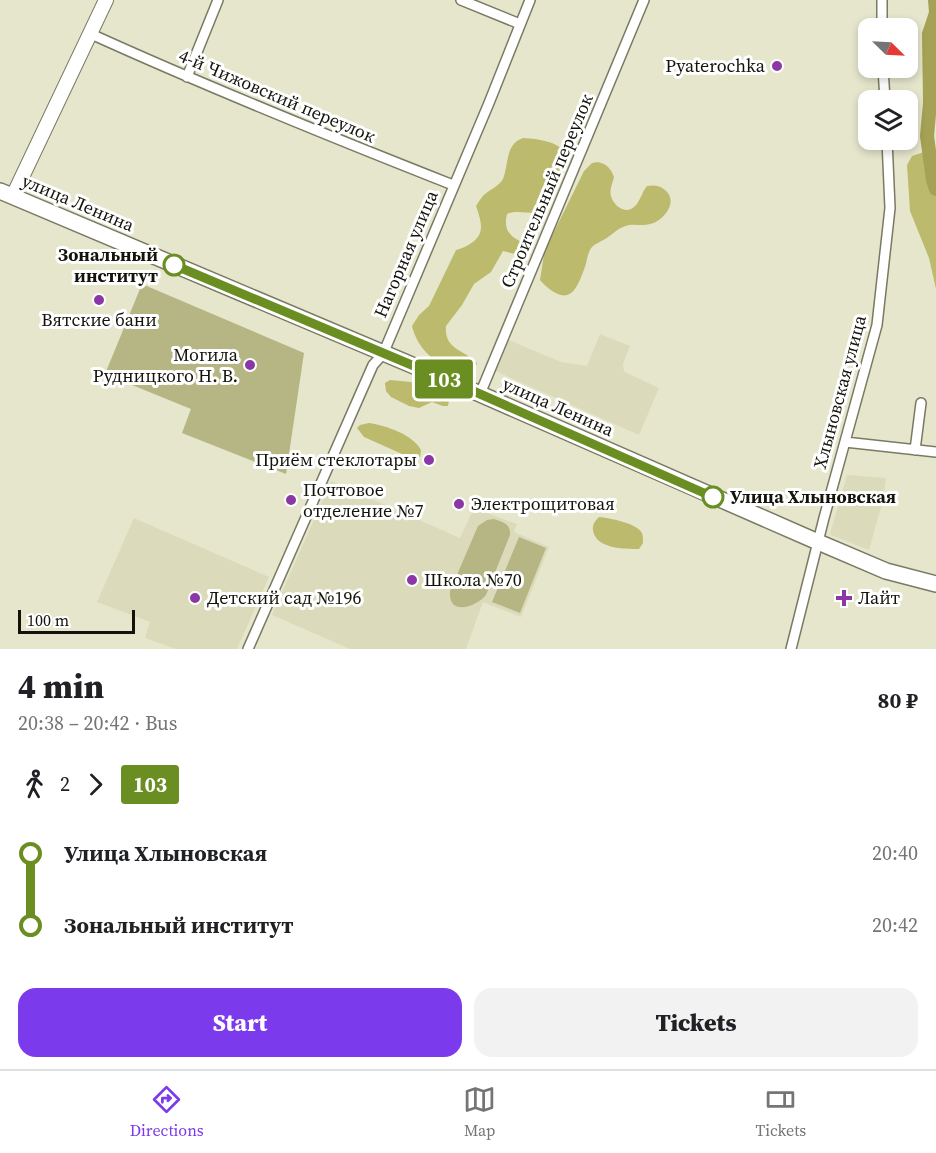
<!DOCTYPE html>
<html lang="en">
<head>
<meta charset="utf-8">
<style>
	body { margin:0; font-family:"Source Serif 4",serif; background:#f2f2f2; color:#202124; height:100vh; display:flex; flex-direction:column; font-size:22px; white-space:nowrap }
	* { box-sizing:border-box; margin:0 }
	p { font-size:20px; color:#757577 }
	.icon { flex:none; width:33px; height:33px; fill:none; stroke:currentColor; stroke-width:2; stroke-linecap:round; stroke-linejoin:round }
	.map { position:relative; height:649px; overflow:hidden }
	.panel { display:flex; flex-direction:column; background:#fff; flex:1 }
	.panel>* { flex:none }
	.badge { padding:0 12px; border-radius:4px; font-size:21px; line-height:39px }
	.needle { width:39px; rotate:114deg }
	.fabs { position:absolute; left:858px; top:18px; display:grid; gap:12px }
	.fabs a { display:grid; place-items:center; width:60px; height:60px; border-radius:12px; background:#fff; box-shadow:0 3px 9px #0003; font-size:30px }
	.scale { position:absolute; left:18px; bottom:15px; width:117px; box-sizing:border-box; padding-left:6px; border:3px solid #13130b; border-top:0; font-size:16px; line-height:21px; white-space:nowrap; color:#13130b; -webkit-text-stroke:4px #fff; paint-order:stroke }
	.map>.badge { position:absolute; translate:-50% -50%; box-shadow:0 0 0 3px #fff }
	.legs { display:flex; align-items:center; gap:9px; height:66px; padding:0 18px; font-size:20px }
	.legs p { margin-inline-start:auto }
	.overview { display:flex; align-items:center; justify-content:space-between; height:102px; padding:0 18px }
	h1 { font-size:33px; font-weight:800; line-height:45px }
	.button { display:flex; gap:12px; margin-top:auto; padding:12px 18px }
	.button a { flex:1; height:69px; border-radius:18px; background:#7c3aed; color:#fff; font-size:24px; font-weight:800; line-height:69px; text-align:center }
	.button a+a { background:#f2f2f2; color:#202124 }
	ul { padding:0 18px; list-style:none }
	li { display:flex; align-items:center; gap:21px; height:72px; font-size:22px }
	li i { display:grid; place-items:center; width:9px; height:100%; margin:0 8px; background:currentColor }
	li i::after { content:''; width:15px; height:15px; margin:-8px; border:4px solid; border-radius:50%; background:#fff }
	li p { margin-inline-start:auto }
	li:first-child i { background:linear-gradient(#0000 50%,currentColor 0) }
	li:last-child i { background:linear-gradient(currentColor 50%,#0000 0) }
	.tabs { display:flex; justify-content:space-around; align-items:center; height:84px; border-top:2px solid #e0e0e0; background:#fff; font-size:16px; color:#757577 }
	.tabs a { display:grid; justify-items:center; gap:3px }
	.tabs .on { color:#7c3aed }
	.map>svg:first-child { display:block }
	.built { fill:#dbdbbb }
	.green { fill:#b6b584 }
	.forest { fill:#bcba6d }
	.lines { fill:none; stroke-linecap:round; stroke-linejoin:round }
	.river { stroke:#a5a256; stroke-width:14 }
	.minor-casing { stroke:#7a7a64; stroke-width:12 }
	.secondary-casing { stroke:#7a7a64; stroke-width:16 }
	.primary-casing { stroke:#7a7a64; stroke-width:18 }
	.minor { stroke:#fff; stroke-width:9 }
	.secondary { stroke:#fff; stroke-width:14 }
	.primary { stroke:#fff; stroke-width:15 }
	.line-1-casing { stroke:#fff; stroke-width:14 }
	.line-1 { stroke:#6b8e23; stroke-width:9 }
	.poi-dot { fill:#8b37a5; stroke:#fff; stroke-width:2 }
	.stop-1-dot { fill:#fff; stroke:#6b8e23; stroke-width:3 }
	.labels { text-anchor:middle; stroke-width:6; stroke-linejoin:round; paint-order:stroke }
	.poi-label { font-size:18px; fill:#13130b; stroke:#fff; text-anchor:start }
	.street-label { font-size:18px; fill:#13130b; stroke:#fff }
	.stop-label { font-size:18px; font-weight:bold; fill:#13130b; stroke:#fff; text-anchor:end }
</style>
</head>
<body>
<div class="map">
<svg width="936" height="649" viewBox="0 0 936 649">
	<rect width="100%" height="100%" fill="#e6e6cd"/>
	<!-- built -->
	<path class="built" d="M600 334 630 346 623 364 624 371 627 373 659 388 639 435 493 370 506 339 561 362 587 366Z
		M847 475 886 478 883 500 869 550 831 535 830 534Z
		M331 481 460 538 474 508 517 524 514 532 549 547 521 617 483 602 466 649H350L272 615Z
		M134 518 269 577 237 649H176L145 638 150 622 97 602Z"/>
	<!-- green -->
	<path class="green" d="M142 284 304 353 286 474 182 433 191 409 105 374Z
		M494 519C503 522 511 524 510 535L486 595C476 607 448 617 450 591L478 526 487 520Z
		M519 537 546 548 520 613 492 602Z"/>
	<!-- forest -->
	<path class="forest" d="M523 138C541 139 573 143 566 167L544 212C531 215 517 209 507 214 503 230 510 237 524 243L523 256 503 251 491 272 474 284 462 305 446 326C444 350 464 349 477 363L476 366C471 367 466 368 461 368 437 369 417 348 412 326L419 315 429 306 456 250C467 247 481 240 481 227 481 220 478 212 476 206 479 202 481 197 485 194 491 189 499 186 503 179 509 164 505 144 523 138Z
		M924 152 936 153V289L929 258 910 211 907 165 912 156Z
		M598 162C607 164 611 169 614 177 613 182 609 190 611 196 613 205 625 215 634 207 640 202 642 192 647 186 654 185 659 185 665 190 679 201 664 221 650 224 641 227 632 222 623 227 617 229 613 234 608 237 603 241 596 243 592 247 588 252 587 259 586 264 583 272 578 288 571 293 561 301 546 287 540 280L544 255 547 246 584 171 592 163Z
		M390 380 411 382 446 396 449 400 448 406H443L432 402 419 408 409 406 391 397 386 391 385 383Z
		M369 423C387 426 412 434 421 450L420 457 414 459 411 458 364 437 357 428 360 425Z
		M599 517C609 518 637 523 642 533 643 535 643 541 643 543L639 549C625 549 595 549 593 530 592 525 595 521 599 517Z"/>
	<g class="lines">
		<!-- river -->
		<path class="river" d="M935 0 936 13 929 34 930 103 927 136 933 180 936 189"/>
		<defs>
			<path id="minor" d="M461 0 520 24
				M882 0V28
				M91 34C210 88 331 137 453 185
				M883 68 885 100
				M187 77 218 0
				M480 394 644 0
				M845 442 936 452
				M915 450 921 403
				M248 649 373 365 383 354 489 103 530 0
				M791 649 824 518 877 325 890 208 887 140"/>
			<path id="secondary" d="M13 196 106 0"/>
			<path id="primary" d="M0 191 471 390 818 542 886 571 936 584"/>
		</defs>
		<!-- minor casing -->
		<use href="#minor" class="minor-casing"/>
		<!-- secondary casing -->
		<use href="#secondary" class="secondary-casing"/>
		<!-- primary casing -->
		<use href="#primary" class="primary-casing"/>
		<!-- minor -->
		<use href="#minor" class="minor"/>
		<!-- secondary -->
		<use href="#secondary" class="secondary"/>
		<!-- primary -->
		<use href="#primary" class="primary"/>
	</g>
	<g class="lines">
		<defs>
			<path id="line-1" d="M174 265 471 390 713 497"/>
		</defs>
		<!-- line-1 casing -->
		<use href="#line-1" class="line-1-casing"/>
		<!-- line-1 -->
		<use href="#line-1" class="line-1"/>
	</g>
	<!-- markers -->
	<g class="poi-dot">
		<circle cx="777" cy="66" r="6"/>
		<circle cx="99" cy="300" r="6"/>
		<circle cx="250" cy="365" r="6"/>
		<circle cx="429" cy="460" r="6"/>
		<circle cx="291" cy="500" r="6"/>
		<circle cx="459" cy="504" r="6"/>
		<circle cx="412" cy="580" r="6"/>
		<circle cx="195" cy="598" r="6"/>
		<path d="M841 589h6v6h6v6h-6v6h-6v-6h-6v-6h6z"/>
	</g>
	<g class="stop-1-dot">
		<circle cx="174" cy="265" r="10"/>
		<circle cx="713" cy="497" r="10"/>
	</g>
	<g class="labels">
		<!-- poi labels -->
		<g class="poi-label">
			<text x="765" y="72" text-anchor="end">Pyaterochka</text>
			<text x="99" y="326" text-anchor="middle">Вятские бани</text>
			<text x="238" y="361" text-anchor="end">Могила<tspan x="238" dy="21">Рудницкого Н. В.</tspan></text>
			<text x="417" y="466" text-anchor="end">Приём стеклотары</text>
			<text x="303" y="496">Почтовое<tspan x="303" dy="21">отделение №7</tspan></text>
			<text x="471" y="510">Электрощитовая</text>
			<text x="424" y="586">Школа №70</text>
			<text x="207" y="604">Детский сад №196</text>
			<text x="858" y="604">Лайт</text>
		</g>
		<!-- street labels -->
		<g class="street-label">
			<text transform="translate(277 96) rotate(23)" y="6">4-й Чижовский переулок</text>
			<text transform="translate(547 191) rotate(-67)" y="6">Строительный переулок</text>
			<text transform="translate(78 203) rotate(23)" y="6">улица Ленина</text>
			<text transform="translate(406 254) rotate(-67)" y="6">Нагорная улица</text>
			<text transform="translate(840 392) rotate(-75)" y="6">Хлыновская улица</text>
			<text transform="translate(558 407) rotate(24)" y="6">улица Ленина</text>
		</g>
		<!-- stop labels -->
		<g class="stop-label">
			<text x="158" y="261">Зональный<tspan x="158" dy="21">институт</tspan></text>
			<text x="730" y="503" text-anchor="start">Улица Хлыновская</text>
		</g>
	</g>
</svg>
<div class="fabs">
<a><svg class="needle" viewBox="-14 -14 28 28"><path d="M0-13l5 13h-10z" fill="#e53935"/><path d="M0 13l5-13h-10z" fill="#757577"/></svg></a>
<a><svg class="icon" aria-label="layers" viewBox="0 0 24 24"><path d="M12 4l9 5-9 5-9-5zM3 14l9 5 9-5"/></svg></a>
</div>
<div class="scale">100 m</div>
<b class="badge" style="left:444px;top:379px;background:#6b8e23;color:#fff">103</b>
</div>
<section class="panel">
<div class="overview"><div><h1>4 min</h1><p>20:38 – 20:42 · Bus</p></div><b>80 ₽</b></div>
<div class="legs"><svg class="icon" aria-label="walk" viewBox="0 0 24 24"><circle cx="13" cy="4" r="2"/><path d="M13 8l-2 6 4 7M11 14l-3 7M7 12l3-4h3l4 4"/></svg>2<svg class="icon" aria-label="forward" viewBox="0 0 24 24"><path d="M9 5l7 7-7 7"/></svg><b class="badge" style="background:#6b8e23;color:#fff">103</b></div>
<ul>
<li><i style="color:#6b8e23"></i><b>Улица Хлыновская</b><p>20:40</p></li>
<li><i style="color:#6b8e23"></i><b>Зональный институт</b><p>20:42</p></li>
</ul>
<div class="button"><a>Start</a><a>Tickets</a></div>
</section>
<nav class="tabs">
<a class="on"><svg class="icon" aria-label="directions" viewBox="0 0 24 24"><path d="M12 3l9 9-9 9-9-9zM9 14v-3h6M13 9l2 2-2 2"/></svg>Directions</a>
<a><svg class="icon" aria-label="map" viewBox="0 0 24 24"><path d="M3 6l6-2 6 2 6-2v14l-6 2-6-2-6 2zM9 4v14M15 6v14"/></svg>Map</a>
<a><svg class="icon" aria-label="tickets" viewBox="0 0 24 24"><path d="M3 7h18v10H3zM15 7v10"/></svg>Tickets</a>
</nav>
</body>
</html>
